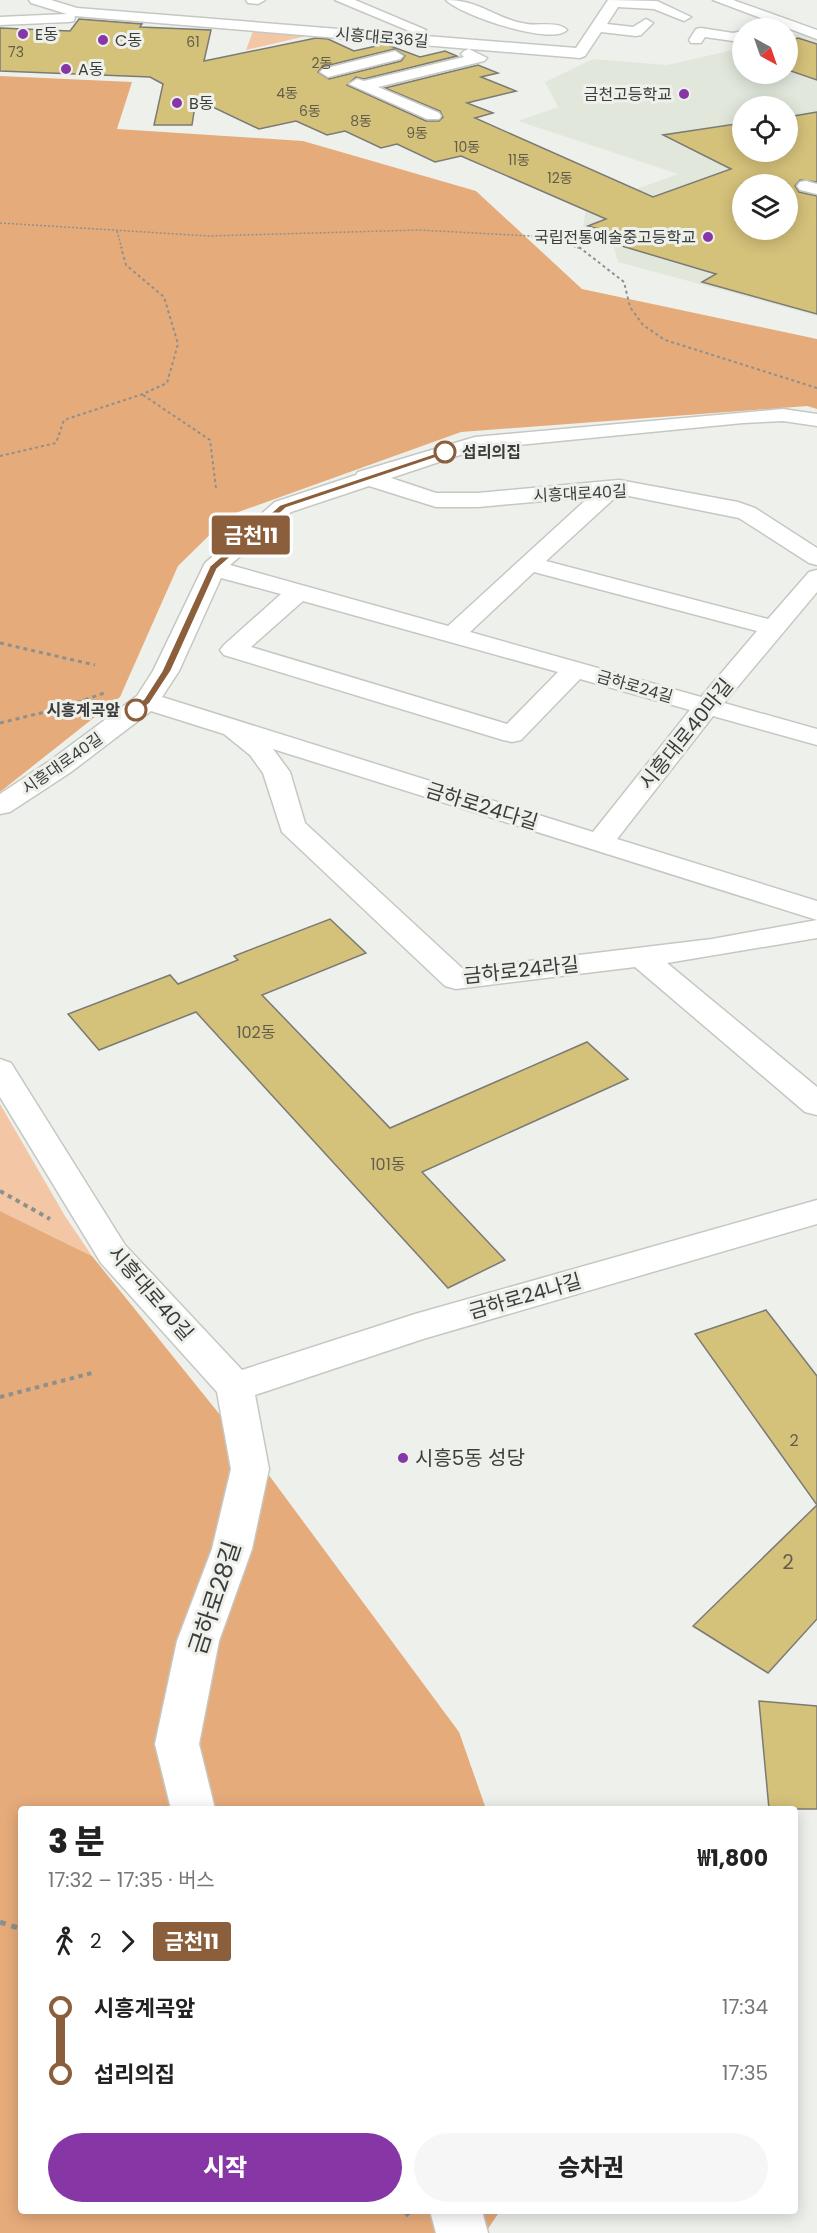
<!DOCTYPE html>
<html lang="ko">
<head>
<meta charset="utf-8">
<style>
	body { margin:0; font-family:Poppins,"Noto Sans KR",sans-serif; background:#f6f6f6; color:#222; height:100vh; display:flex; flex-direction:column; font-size:22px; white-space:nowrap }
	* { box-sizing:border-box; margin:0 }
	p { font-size:20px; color:#767676 }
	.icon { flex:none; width:33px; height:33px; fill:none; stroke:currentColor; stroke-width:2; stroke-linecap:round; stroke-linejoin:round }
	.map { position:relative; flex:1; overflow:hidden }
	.sheet { position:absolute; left:18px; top:1806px; width:780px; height:408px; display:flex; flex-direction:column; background:#fff; border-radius:6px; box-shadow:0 3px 15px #0003 }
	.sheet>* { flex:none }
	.badge { padding:0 12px; border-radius:4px; font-size:21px; line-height:39px }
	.needle { width:39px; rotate:140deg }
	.controls { position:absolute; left:732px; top:18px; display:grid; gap:12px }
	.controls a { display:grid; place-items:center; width:66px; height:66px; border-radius:50%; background:#fff; box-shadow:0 3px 15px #0003; font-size:30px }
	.map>.badge { position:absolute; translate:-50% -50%; box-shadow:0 0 0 3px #fff }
	.legs { display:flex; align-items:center; gap:9px; height:66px; padding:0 30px; font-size:20px }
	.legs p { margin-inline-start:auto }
	.headline { display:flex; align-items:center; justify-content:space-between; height:102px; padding:0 30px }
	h1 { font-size:33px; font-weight:800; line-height:45px }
	.cta { display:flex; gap:12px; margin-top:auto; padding:12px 30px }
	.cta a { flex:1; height:69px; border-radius:36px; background:#8736a6; color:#fff; font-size:24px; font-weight:800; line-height:69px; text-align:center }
	.cta a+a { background:#f6f6f6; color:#222 }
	ul { padding:0 30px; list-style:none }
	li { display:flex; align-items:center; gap:21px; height:66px; font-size:22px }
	li i { display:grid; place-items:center; width:9px; height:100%; margin:0 8px; background:currentColor }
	li i::after { content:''; width:15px; height:15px; margin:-8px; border:4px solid; border-radius:50%; background:#fff }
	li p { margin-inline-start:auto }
	li:first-child i { background:linear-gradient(#0000 50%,currentColor 0) }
	li:last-child i { background:linear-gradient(currentColor 50%,#0000 0) }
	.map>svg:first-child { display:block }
	.built { fill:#e1e8db; fill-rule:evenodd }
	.green { fill:#f3c7a5 }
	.forest { fill:#e6ab7b }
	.building { fill:#d4c17a; stroke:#7c7a75; stroke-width:1.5; fill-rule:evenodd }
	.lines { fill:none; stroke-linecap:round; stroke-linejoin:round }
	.minor-casing { stroke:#c5c8c2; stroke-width:3 }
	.path-far4 { stroke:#8e908d; stroke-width:1.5; stroke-dasharray:2 2; stroke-linecap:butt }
	.path-far3 { stroke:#8e908d; stroke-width:2; stroke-dasharray:3 3; stroke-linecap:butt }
	.path-far2 { stroke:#8e908d; stroke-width:3; stroke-dasharray:4 4; stroke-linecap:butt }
	.path-far1 { stroke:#8e908d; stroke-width:4; stroke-dasharray:4.5 4.5; stroke-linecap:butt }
	.path { stroke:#8e908d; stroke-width:5; stroke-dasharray:6 6; stroke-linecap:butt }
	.minor { fill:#fff; fill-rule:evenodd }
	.line-1 { fill:#8b5e3c; stroke:#fff; stroke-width:1.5 }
	.poi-dot { fill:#8736a6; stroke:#eef1eb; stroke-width:2 }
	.stop-1-dot { fill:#fff; stroke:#8b5e3c; stroke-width:3 }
	.labels { text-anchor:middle; stroke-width:6; stroke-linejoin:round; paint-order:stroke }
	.far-number-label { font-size:14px; fill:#625e4b }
	.far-poi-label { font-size:16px; fill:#3c3d3b; stroke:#eef1eb; text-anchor:start }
	.far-street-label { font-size:16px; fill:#3c3d3b; stroke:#eef1eb }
	.far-stop-label { font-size:16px; font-weight:bold; fill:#3c3d3b; stroke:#eef1eb; text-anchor:start }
	.number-label { font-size:16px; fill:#625e4b }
	.street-label { font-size:20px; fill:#3c3d3b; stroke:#eef1eb }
	.poi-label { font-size:20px; fill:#3c3d3b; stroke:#eef1eb; text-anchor:start }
	.near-number-label { font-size:20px; fill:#625e4b }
	.near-street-label { font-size:24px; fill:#3c3d3b; stroke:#eef1eb }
</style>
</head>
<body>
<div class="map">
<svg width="817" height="2233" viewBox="0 0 817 2233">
	<rect width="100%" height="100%" fill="#eef1eb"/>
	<!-- built -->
	<path class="built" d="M798 33 817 40V316L618 262 613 245 583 227 586 207 678 174 518 121 558 107 545 82 593 59 667 65 742 48V74H788V36ZM742 106H788V152H742ZM742 184H788V230H742Z"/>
	<!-- green -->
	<path class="green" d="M253 31 306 36 246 50Z
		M0 1104 65 1216 92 1256 0 1211Z"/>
	<!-- forest -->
	<path class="forest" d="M0 76 132 82 117 129 303 141 476 191 582 289 817 339V409L807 406 461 432 230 515 178 566 120 697 0 792Z
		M0 1211 92 1256 271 1478 459 1732 486 1809H21V2211H500L485 2233H0Z"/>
	<!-- building -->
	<path class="building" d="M79 19 142 24 140 27 211 30 204 61 316 38 328 39 354 51 385 44 420 57 445 51 457 56 364 79 356 77 347 85 426 121H439L443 117 440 111 385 88 478 65 498 73 481 77 516 91 467 103 493 113 475 118 653 197 731 169 663 135 742 123V152H788V117L817 112V182L800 180 795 186 799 192 817 196V314L702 282 716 274 615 244 627 237 588 226 606 219 461 156 435 162 397 144 381 148 345 131 327 135 296 121 259 129 196 99 192 125H154L163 84 150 77 0 71V28L70 31ZM394 49 405 56 401 61 329 79 318 72 322 67ZM742 184H788V230H742Z
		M798 38 817 44V80L788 70V41Z
		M330 919 366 953 262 995 390 1128 587 1042 628 1079 422 1172 505 1260 448 1288 196 1012 99 1050 68 1014 170 975 178 984 238 960 234 956Z
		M766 1310 817 1376V1505L695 1334Z
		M817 1505V1619L768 1673 693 1626Z
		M759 1701 817 1706V1809H769Z"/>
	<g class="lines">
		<defs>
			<path id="minor" d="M29 0H51L77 8 576 48 608 0 657 1 691 17 684 21 654 9 618 7 607 24 633 27 646 19 653 23 641 35 636 36 601 32 585 56 580 58 75 16 74 21 69 22 0 25V17L67 14 31 3Z
				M246 0H265L258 4 248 3Z
				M335 0H355L426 30 419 34 414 33Z
				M446 0C481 0 497 20 527 24 538 26 559 21 567 30 552 46 460 15 446 0Z
				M713 0H733L817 30V39Z
				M701 28 733 33 742 31V39L733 41 705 37 701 43H691L689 40 696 29Z
				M469 49 487 58 484 61 378 87 439 113 441 116 439 119H427L349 84 357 79 364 81 464 57 461 54 464 51Z
				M395 51 403 56 400 59 328 77 320 72 323 69Z
				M806 181 817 184V194L800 190 797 186 800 182Z
				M783 409 817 414V426L783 421 743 423 478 449 391 478 436 493H478L619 480 738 502 755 508 817 548V565L809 563 739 518 619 494 546 561 768 619 809 572 817 570V592L724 703 817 729V745L713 716 617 839 817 901V920L273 749 290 772 305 823 463 969 712 939 817 920V938L667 963 817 1087V1115L805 1112 635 967 456 989 445 986 282 832 263 773 250 755 224 734 151 711 71 772 10 812 0 814V794L51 760 137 696 153 671 205 563 275 502 356 475 358 472 475 437ZM369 486 436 507H478L589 497 448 626 230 565 291 512ZM534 572 757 631 701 697 470 632ZM221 578 281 594 224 645 220 650 224 655 503 740 512 742 521 740 580 679 690 710 593 832 162 697 179 671ZM303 601 558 672 507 724 251 647Z
				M0 1059 11 1063 125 1245 242 1370 415 1314 817 1200V1224L423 1339 255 1395 269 1469 252 1549 219 1641 199 1744 215 1809H171L155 1744 177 1641 212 1549 231 1469 217 1392 101 1263 0 1097Z
				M430 2211H482L488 2233H436Z"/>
		</defs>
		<!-- minor casing -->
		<use href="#minor" class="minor-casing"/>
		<!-- path-far4 -->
		<path class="path-far4" d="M0 223 208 236 419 230 549 237 581 249
			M117 231 122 249"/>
		<!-- path-far3 -->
		<path class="path-far3" d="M579 247 624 282 630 307 643 325 665 340 817 388
			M143 395 210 440 216 488
			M0 456 56 443 64 420 143 394 167 383 178 344 164 297 126 265 121 247"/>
		<!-- path-far2 -->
		<path class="path-far2" d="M0 643 95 665
			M0 723 65 707 104 693"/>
		<!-- path-far1 -->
		<path class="path-far1" d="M0 1191 50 1219
			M0 1397 92 1373"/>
		<!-- path -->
		<path class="path" d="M0 1922 21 1929
			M405 2211 411 2218"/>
		<!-- minor -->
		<use href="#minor" class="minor"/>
	</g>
	<!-- line-1 -->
	<path class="line-1" d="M445 450 447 454 286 508 217 569 171 671 150 703 139 712H132V708L144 699 162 671 210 566 280 505Z"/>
	<!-- markers -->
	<g class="poi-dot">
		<circle cx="23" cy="34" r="6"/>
		<circle cx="103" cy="40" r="6"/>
		<circle cx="66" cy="69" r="6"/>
		<circle cx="684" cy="94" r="6"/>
		<circle cx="177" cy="103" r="6"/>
		<circle cx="708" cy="237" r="6"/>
		<circle cx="403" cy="1458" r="6"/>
	</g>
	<g class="stop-1-dot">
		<circle cx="445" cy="452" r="10"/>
		<circle cx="136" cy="710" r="10"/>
	</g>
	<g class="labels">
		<!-- far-number labels -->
		<g class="far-number-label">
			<text x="193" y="47">61</text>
			<text x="16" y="57">73</text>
			<text x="322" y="68">2동</text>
			<text x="287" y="98">4동</text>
			<text x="310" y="116">6동</text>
			<text x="361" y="126">8동</text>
			<text x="417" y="138">9동</text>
			<text x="467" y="152">10동</text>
			<text x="519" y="165">11동</text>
			<text x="560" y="183">12동</text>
		</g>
		<!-- far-poi labels -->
		<g class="far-poi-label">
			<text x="35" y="40">E동</text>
			<text x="115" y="46">C동</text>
			<text x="78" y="75">A동</text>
			<text x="672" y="100" text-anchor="end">금천고등학교</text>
			<text x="189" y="109">B동</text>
			<text x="696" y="243" text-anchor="end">국립전통예술중고등학교</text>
		</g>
		<!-- far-street labels -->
		<g class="far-street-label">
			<text transform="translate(382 37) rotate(5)" y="6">시흥대로36길</text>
			<text transform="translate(580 493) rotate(-3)" y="6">시흥대로40길</text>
			<text transform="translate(635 686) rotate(16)" y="6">금하로24길</text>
			<text transform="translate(62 763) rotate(-35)" y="6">시흥대로40길</text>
		</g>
		<!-- far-stop labels -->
		<g class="far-stop-label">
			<text x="462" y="458">섭리의집</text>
			<text x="120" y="716" text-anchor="end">시흥계곡앞</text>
		</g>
		<!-- number labels -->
		<g class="number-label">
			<text x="256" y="1038">102동</text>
			<text x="388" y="1170">101동</text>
			<text x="794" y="1446">2</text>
		</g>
		<!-- street labels -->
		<g class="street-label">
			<text transform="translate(686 734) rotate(-51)" y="7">시흥대로40마길</text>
			<text transform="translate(482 806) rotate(17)" y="7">금하로24다길</text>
			<text transform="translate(521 970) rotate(-6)" y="7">금하로24라길</text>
			<text transform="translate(151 1293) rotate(49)" y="7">시흥대로40길</text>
			<text transform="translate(525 1296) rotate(-16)" y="7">금하로24나길</text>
		</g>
		<!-- poi labels -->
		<g class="poi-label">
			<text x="415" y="1465">시흥5동 성당</text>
		</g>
		<!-- near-number labels -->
		<g class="near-number-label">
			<text x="788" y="1569">2</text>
		</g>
		<!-- near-street labels -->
		<g class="near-street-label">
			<text transform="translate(215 1598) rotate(-72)" y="8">금하로28길</text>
		</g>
	</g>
</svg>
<div class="controls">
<a><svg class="needle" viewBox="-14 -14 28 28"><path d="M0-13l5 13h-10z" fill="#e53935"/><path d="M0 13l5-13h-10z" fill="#767676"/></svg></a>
<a><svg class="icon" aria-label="locate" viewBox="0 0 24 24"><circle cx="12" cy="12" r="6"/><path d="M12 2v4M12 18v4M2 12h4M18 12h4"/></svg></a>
<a><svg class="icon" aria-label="layers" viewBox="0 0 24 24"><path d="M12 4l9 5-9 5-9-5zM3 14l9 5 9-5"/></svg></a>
</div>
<b class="badge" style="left:251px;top:535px;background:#8b5e3c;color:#fff">금천11</b>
<section class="sheet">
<div class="headline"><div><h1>3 분</h1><p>17:32 – 17:35 · 버스</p></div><b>₩1,800</b></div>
<div class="legs"><svg class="icon" aria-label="walk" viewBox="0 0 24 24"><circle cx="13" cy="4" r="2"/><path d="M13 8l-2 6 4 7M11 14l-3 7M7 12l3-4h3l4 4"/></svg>2<svg class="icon" aria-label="forward" viewBox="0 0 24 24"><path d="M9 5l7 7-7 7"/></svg><b class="badge" style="background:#8b5e3c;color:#fff">금천11</b></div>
<ul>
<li><i style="color:#8b5e3c"></i><b>시흥계곡앞</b><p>17:34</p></li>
<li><i style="color:#8b5e3c"></i><b>섭리의집</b><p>17:35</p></li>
</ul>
<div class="cta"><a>시작</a><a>승차권</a></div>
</section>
</div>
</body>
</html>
